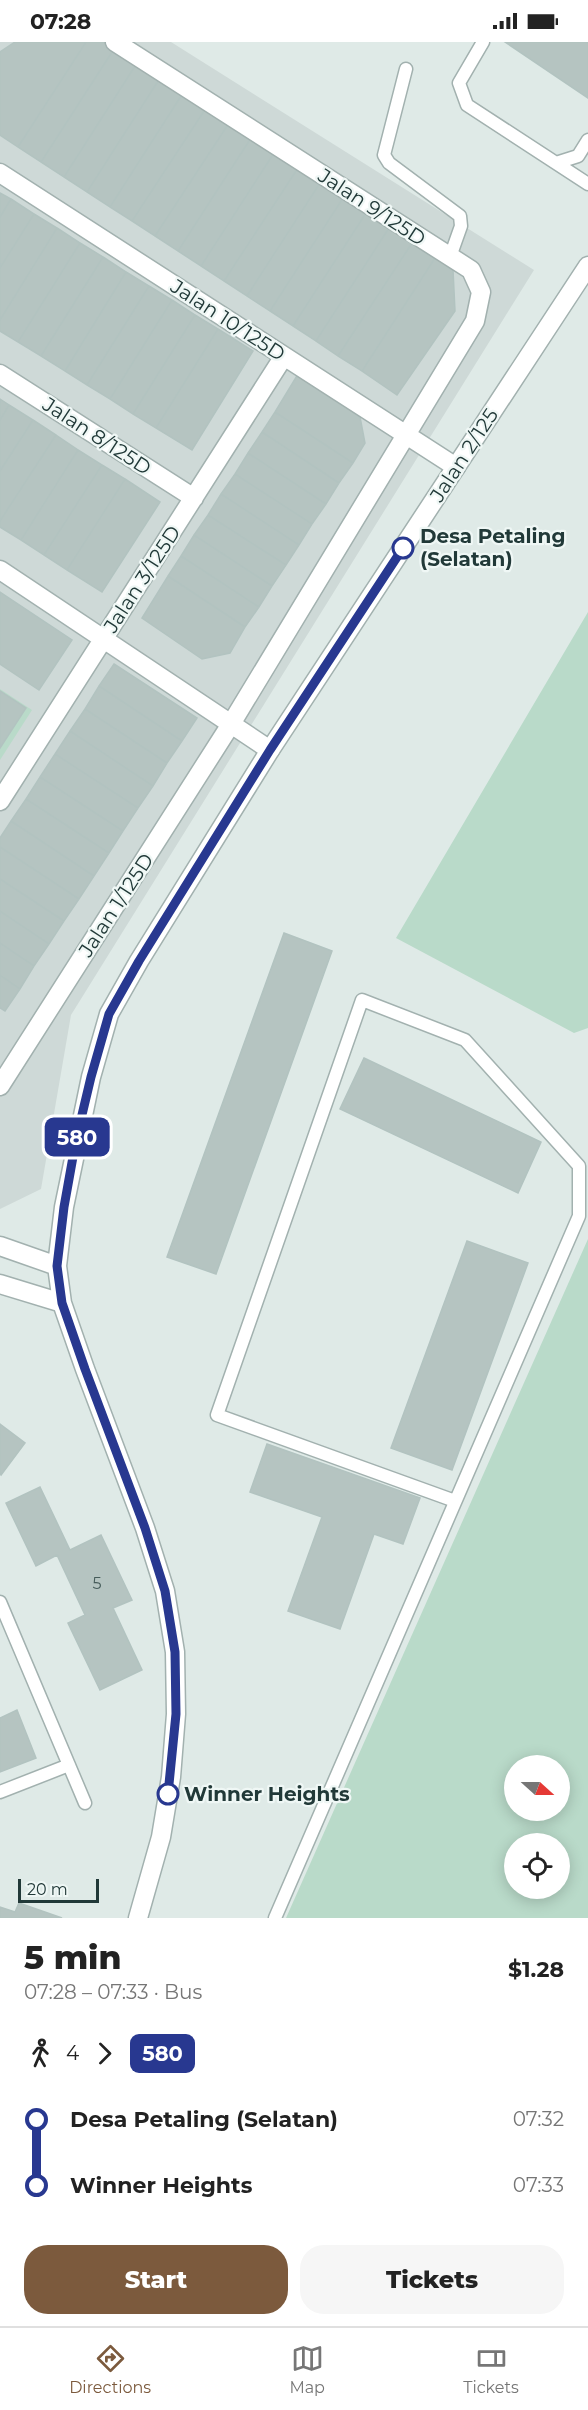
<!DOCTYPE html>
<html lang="en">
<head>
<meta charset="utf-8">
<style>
	body { margin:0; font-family:Montserrat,sans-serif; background:#f6f6f6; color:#222; height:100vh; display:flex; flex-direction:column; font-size:22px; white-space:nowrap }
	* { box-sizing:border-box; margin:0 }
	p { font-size:20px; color:#767676 }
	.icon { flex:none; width:33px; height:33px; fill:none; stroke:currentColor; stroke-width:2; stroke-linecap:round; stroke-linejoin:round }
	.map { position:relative; height:1876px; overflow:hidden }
	.side { display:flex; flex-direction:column; background:#fff; flex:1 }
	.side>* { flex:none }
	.badge { padding:0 12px; border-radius:9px; font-size:21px; line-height:39px }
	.needle { width:39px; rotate:111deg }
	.controls { position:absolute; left:504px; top:1713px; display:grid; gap:12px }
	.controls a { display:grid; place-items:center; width:66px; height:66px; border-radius:50%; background:#fff; box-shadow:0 3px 15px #0003; font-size:30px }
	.scale { position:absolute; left:18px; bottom:15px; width:81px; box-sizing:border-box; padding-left:6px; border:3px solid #213938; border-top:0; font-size:16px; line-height:21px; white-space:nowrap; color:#213938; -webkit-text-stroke:4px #eff7f5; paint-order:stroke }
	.map>.badge { position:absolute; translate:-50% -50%; box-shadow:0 0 0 3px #fff }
	.legs { display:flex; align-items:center; gap:9px; height:66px; padding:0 24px; font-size:20px }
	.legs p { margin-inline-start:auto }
	.headline { display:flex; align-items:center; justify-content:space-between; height:102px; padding:0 24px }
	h1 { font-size:33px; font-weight:800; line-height:45px }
	.action { display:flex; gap:12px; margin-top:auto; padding:12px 24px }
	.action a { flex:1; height:69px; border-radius:24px; background:#7c5a3d; color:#fff; font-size:24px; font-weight:800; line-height:69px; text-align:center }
	.action a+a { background:#f6f6f6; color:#222 }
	ul { padding:0 24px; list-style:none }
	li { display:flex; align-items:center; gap:21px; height:66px; font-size:22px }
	li i { display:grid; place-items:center; width:9px; height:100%; margin:0 8px; background:currentColor }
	li i::after { content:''; width:15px; height:15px; margin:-8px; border:4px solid; border-radius:50%; background:#fff }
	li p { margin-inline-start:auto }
	li:first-child i { background:linear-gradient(#0000 50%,currentColor 0) }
	li:last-child i { background:linear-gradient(currentColor 50%,#0000 0) }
	.status { display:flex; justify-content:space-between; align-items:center; height:42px; padding:0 30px; background:#fff; direction:ltr }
	.status svg { height:16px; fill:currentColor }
	.menu { display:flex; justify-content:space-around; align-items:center; height:84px; border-top:2px solid #e0e0e0; background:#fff; font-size:16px; color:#767676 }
	.menu a { display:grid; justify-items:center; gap:3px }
	.menu .active { color:#7c5a3d }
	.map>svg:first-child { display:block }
	.built { fill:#ced9d7 }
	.green { fill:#b9dac9; fill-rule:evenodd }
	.building { fill:#b5c4c1; stroke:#b2c3c0; stroke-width:1.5 }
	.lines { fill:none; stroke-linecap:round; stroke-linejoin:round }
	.service-casing { stroke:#a2b1af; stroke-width:15 }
	.minor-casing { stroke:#a2b1af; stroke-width:21 }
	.tertiary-casing { stroke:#a2b1af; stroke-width:21 }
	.service { stroke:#fff; stroke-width:12 }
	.minor { stroke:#fff; stroke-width:18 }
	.tertiary { stroke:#fff; stroke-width:18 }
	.line-1-casing { stroke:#fff; stroke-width:14 }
	.line-1 { stroke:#283890; stroke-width:9 }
	.stop-1-dot { fill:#fff; stroke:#283890; stroke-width:3 }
	.labels { text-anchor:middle; stroke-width:4.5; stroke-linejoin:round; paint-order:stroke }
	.number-label { font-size:16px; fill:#465c5a }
	.street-label { font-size:20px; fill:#213938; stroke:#eff7f5 }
	.stop-label { font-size:20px; font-weight:bold; fill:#213938; stroke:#eff7f5; text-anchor:start }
</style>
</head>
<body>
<div class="status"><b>07:28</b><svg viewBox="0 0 49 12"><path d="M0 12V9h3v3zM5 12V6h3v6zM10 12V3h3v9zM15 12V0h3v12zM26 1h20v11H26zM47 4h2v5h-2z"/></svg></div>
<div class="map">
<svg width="588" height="1876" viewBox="0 0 588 1876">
	<rect width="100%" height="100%" fill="#dfeae7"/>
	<!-- built -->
	<path class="built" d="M0 0H171L534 228 71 973 41 1147 0 1167Z"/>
	<!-- green -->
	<path class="green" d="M588 570V986L574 991 396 896Z
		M0 647 32 668 0 718Z
		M588 1197V1876H286ZM514 1724H560V1768H514ZM514 1802H560V1846H514Z"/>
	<!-- building -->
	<path class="building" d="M15 0H86L18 105 0 93V10Z
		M86 0H104L114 7 41 120 18 105Z
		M505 0H588V56Z
		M114 7 137 21 64 135 41 120Z
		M137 21 160 36 87 150 64 135Z
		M160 36 183 51 110 165 87 150Z
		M183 51 206 66 132 179 110 165Z
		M206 66 229 81 155 194 132 179Z
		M229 81 251 96 178 209 155 194Z
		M251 96 274 111 201 224 178 209Z
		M274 111 298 126 224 239 201 224Z
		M298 126 320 141 247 254 224 239Z
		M320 141 343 156 270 269 247 254Z
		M0 151 11 157 0 175Z
		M343 156 366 171 293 284 270 269Z
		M11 157 34 172 0 226V175Z
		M366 171 389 186 316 299 293 284Z
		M34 172 57 186 0 278V226Z
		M57 186 80 201 18 300 0 289V278Z
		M389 186 412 201 338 314 316 299Z
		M80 201 103 215 41 314 18 300Z
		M412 201 435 216 362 329 338 314Z
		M103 215 126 230 65 329 41 314Z
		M435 216 453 228 455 269 397 353 362 329Z
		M126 230 149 244 87 343 65 329Z
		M149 244 172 258 110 357 87 343Z
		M172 258 195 273 133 372 110 357Z
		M195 273 218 287 156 386 133 372Z
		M218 287 253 309 192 408 156 386Z
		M298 332 360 375 365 401 353 421 275 370Z
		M0 357 9 363 0 378Z
		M9 363 33 378 0 429V378Z
		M275 370 353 421 339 441 262 390Z
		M33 378 56 393 0 479V429Z
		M262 390 339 441 326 462 248 411Z
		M56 393 78 408 21 498 0 485V479Z
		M78 408 102 423 44 513 21 498Z
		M248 411 326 462 312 482 235 432Z
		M102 423 125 437 67 528 44 513Z
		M235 432 312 482 299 503 221 452Z
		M125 437 160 460 102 550 67 528Z
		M221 452 299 503 286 523 208 473Z
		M208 473 286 523 272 544 194 493Z
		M194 493 272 544 259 565 181 514Z
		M181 514 259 565 245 585 168 534Z
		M168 534 245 585 230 611 202 617 142 576Z
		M0 550 72 598 39 648 0 622Z
		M114 622 197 676 182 699 99 644Z
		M99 644 182 699 167 721 85 667Z
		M0 649 26 666 0 706Z
		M85 667 167 721 153 744 70 689Z
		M70 689 153 744 138 766 55 712Z
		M55 712 138 766 123 789 40 735Z
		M40 735 123 789 109 811 26 757Z
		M26 757 109 811 94 834 11 779Z
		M11 779 94 834 79 857 0 805V796Z
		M0 805 79 857 64 879 0 837Z
		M0 837 64 879 49 902 0 869Z
		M0 869 49 902 34 924 0 901Z
		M284 891 332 909 216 1232 167 1215Z
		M0 901 34 924 20 947 0 933Z
		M0 933 20 947 5 969 0 966Z
		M364 1016 541 1100 518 1151 340 1067Z
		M467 1199 528 1221 452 1428 391 1406Z
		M0 1382 25 1401 1 1433 0 1432Z
		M267 1402 420 1456 403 1502 374 1492 340 1587 288 1569 322 1475 250 1450Z
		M40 1445 70 1508 101 1493 132 1558 113 1566 142 1628 100 1648 68 1581 85 1573 57 1513 36 1524 6 1461Z
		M17 1668 36 1716 0 1730V1676Z
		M19 1861 62 1876H0V1865L15 1870Z"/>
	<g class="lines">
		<defs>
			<path id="service" d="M483 0 459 41 467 63 588 142
				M406 27 384 113 389 121 460 174 461 184 450 215
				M556 121 578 114 588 98
				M0 1560 85 1761
				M0 1750 69 1723
				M275 1876 579 1174V1124L465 998 362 958 217 1373 455 1459"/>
			<path id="minor" d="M0 131 456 425
				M0 332 194 456
				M0 528 270 708
				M0 759 284 314
				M0 1044 231 682 475 279 481 250 471 228 115 0"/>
			<path id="tertiary" d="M0 1204 57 1224
				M0 1242 62 1261
				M138 1876 161 1795 171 1735 176 1672 175 1610 165 1549 145 1486 85 1327 62 1261 57 1224 64 1165 91 1035 109 972 139 919 270 708 588 224"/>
		</defs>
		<!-- service casing -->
		<use href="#service" class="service-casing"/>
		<!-- minor casing -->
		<use href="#minor" class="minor-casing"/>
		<!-- tertiary casing -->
		<use href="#tertiary" class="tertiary-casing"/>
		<!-- service -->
		<use href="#service" class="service"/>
		<!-- minor -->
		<use href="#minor" class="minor"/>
		<!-- tertiary -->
		<use href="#tertiary" class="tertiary"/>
	</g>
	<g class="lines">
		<defs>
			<path id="line-1" d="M168 1752 176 1672 175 1610 165 1549 145 1486 85 1327 62 1261 57 1224 64 1165 76 1098 91 1035 109 972 139 919 270 708 403 506"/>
		</defs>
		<!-- line-1 casing -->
		<use href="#line-1" class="line-1-casing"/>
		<!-- line-1 -->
		<use href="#line-1" class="line-1"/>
	</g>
	<!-- markers -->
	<g class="stop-1-dot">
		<circle cx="403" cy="506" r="10"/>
		<circle cx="168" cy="1752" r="10"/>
	</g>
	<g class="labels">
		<!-- number labels -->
		<g class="number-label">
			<text x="97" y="1547">5</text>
		</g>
		<!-- street labels -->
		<g class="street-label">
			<text transform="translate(372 165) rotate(33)" y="7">Jalan 9/125D</text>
			<text transform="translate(228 278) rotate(33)" y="7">Jalan 10/125D</text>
			<text transform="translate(97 394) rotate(33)" y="7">Jalan 8/125D</text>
			<text transform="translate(464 413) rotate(-57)" y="7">Jalan 2/125</text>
			<text transform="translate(142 537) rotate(-57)" y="7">Jalan 3/125D</text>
			<text transform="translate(116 863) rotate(-57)" y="7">Jalan 1/125D</text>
		</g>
		<!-- stop labels -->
		<g class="stop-label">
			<text x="420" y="501">Desa Petaling<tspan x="420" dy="23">(Selatan)</tspan></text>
			<text x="184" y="1759">Winner Heights</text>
		</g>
	</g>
</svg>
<div class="controls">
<a><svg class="needle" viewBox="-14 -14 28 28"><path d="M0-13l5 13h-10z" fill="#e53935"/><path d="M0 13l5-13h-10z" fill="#767676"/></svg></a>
<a><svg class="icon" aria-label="locate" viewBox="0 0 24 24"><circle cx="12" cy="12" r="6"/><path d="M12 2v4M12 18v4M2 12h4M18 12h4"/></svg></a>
</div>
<div class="scale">20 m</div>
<b class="badge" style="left:77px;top:1095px;background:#283890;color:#fff">580</b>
</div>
<section class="side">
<div class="headline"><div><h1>5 min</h1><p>07:28 – 07:33 · Bus</p></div><b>$1.28</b></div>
<div class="legs"><svg class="icon" aria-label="walk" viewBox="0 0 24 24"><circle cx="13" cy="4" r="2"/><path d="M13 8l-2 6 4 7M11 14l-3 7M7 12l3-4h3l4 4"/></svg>4<svg class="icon" aria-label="forward" viewBox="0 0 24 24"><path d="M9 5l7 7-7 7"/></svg><b class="badge" style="background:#283890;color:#fff">580</b></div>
<ul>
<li><i style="color:#283890"></i><b>Desa Petaling (Selatan)</b><p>07:32</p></li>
<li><i style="color:#283890"></i><b>Winner Heights</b><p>07:33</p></li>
</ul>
<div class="action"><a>Start</a><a>Tickets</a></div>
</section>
<nav class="menu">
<a class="active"><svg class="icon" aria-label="directions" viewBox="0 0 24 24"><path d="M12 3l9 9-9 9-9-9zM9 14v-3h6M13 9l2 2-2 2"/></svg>Directions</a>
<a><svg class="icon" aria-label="map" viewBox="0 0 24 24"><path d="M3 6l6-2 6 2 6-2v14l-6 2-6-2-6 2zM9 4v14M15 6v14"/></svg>Map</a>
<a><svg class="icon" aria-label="tickets" viewBox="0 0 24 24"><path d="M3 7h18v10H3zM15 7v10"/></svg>Tickets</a>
</nav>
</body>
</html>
